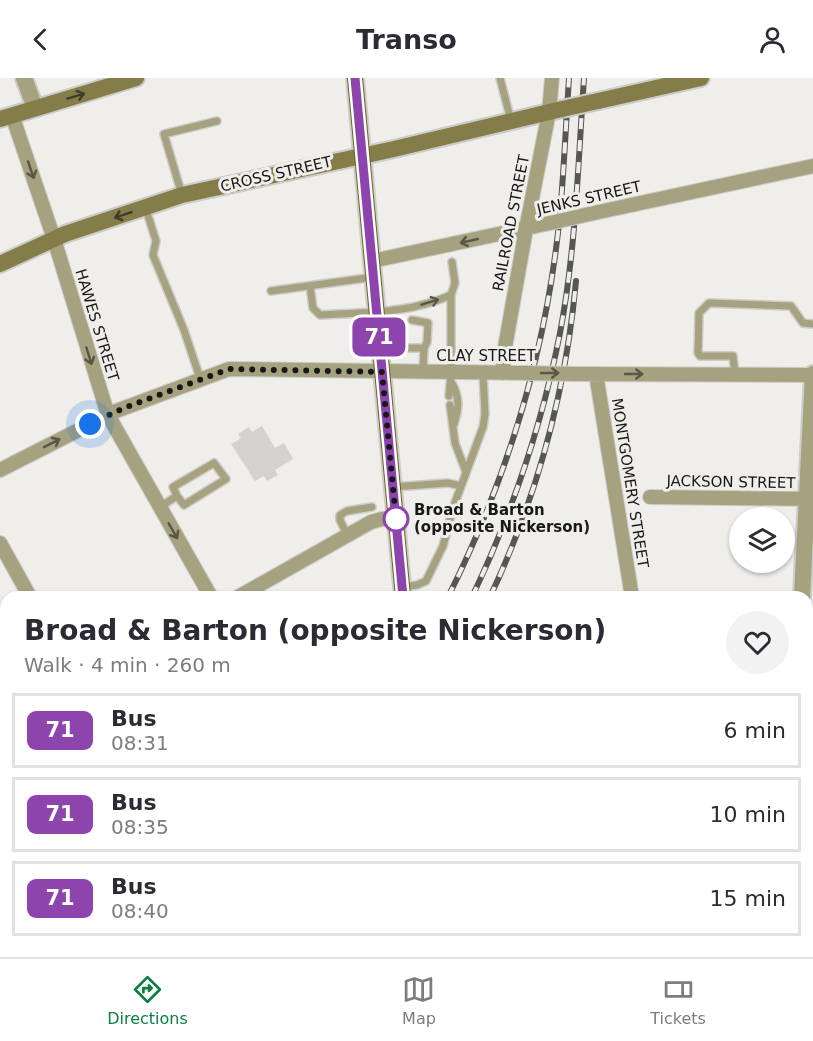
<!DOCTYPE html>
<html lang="en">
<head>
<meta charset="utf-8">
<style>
	body { margin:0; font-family:"DejaVu Sans",sans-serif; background:#f2f2f3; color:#2b2b33; height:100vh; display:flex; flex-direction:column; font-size:22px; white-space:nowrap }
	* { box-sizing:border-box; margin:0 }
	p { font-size:20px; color:#7c7c81 }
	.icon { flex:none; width:33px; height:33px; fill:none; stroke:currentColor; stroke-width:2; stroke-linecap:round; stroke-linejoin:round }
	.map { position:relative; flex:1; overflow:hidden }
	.details { position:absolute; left:0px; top:513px; width:813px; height:366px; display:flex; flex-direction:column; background:#fff; border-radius:18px 18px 0 0; box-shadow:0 2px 4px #0004 }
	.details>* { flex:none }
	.badge { padding:0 12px; border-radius:9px; font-size:21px; line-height:39px }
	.controls { position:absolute; left:729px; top:429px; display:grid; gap:12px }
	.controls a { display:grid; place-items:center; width:66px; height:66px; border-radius:50%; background:#fff; box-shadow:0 2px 4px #0004; font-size:30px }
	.you { position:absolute; width:30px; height:30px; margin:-15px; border:4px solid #fff; border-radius:50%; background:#1a73e8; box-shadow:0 0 0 9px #1a73e833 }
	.map>.badge { position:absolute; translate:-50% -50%; box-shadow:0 0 0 3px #fff }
	.round { display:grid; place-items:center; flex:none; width:63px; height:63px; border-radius:32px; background:#f2f2f3 }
	.overview { display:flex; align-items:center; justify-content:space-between; height:102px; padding:0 24px }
	h1 { font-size:28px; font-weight:700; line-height:45px }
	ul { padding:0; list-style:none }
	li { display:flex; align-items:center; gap:18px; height:75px; margin:0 12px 9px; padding:0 12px; border:3px solid #e1e1e2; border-radius:0px }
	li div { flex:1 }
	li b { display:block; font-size:22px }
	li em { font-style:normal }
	li .badge { min-width:66px; font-weight:700; text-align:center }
	header { display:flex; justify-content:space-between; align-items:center; height:78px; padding:0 24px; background:#fff; font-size:27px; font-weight:700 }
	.tabs { display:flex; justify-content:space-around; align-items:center; height:84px; border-top:2px solid #e1e1e2; background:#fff; font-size:16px; color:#7c7c81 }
	.tabs a { display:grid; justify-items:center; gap:3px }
	.tabs .current { color:#0b8043 }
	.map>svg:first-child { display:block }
	.forest { fill:#c5ba66 }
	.building { fill:#d3d2ce }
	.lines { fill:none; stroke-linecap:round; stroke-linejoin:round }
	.service-casing { stroke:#cdccc8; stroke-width:10 }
	.minor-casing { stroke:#cdccc8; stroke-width:16 }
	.tertiary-casing { stroke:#cdccc8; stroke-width:20 }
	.secondary-casing { stroke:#cdccc8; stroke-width:20 }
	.primary-casing { stroke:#cdccc8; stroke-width:20 }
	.service { stroke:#a6a280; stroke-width:7 }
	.minor { stroke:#a6a280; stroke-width:14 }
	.tertiary { stroke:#a6a280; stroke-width:16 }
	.secondary { stroke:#847d49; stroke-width:16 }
	.primary { stroke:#6c621b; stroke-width:16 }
	.rail-casing { stroke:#565653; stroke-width:6 }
	.rail { stroke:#efeeea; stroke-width:4; stroke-dasharray:11; stroke-linecap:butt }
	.minor-bridge-casing { stroke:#cdccc8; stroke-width:16; stroke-linecap:butt }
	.secondary-bridge-casing { stroke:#cdccc8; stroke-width:20; stroke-linecap:butt }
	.minor-bridge { stroke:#a6a280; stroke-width:14 }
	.secondary-bridge { stroke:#847d49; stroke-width:16 }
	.oneway { stroke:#3e3b28 }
	.oneway2 { stroke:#585646 }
	.line-casing { stroke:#fff; stroke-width:14 }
	.line { stroke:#8e44ad; stroke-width:9 }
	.walk { stroke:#181816; stroke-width:6; stroke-dasharray:0 10.8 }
	.stop-dot { fill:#fff; stroke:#8e44ad; stroke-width:3 }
	.labels { text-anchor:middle; stroke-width:6; stroke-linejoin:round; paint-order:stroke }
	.street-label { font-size:15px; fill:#181816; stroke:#efeeea }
	.stop-label { font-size:15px; font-weight:bold; fill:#181816; stroke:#efeeea; text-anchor:start }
</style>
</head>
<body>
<header><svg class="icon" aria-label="back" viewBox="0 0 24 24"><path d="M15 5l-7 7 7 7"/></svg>Transo<svg class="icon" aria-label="person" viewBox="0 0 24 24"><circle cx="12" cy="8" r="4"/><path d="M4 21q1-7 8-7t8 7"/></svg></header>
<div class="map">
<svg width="813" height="879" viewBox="0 0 813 879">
	<rect width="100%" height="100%" fill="#efeeea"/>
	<!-- forest -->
	<path class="forest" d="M98 873H148L142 879H91Z"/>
	<!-- building -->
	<path class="building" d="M262 348 275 370 284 365 293 381 275 392 278 397 267 403 264 398 255 403 231 366 241 360 238 356 249 349 252 354Z"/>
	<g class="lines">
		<defs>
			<path id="service" d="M500 0 511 43
				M182 117 164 56 217 43
				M146 131 156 163 153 177 184 252 200 300
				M310 208 313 230 320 237C366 234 408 236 451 217L455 205 452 184
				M271 213 374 199
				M412 242 428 245 427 264 424 270
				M382 270H424L423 294
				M735 297 733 278H700L698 275 699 235 709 225 791 228 803 245 813 246
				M452 305C460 320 459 330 454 346
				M449 318 451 295V217
				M450 327 455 365 466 394
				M393 409 448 405 461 408
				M160 429 177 418 184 427 226 401 214 385 173 409 177 418
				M347 457 340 442V437L347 433 372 429
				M402 509 417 507 426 503 443 468 453 430 483 349 485 336 483 295
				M0 705 6 702
				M310 873 313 879
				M347 873 348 879"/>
			<path id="minor" d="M12 37 54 161 108 337 211 519
				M594 135 813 88
				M372 183 550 145
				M503 295 504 275 526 151 549 34 552 0
				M575 296 813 297
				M596 296 632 519
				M0 392 116 333 229 291 525 295
				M650 419 813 421
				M0 465 30 519
				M238 519 371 444 382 441 396 440
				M807 681H813
				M56 873 62 879
				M635 879 636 873"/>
			<path id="tertiary" d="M24 0 35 30
				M802 519 813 296
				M798 873V879"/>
			<path id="secondary" d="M598 23 701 0
				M0 41 136 0
				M0 186 65 156 182 117 394 71 562 31
				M0 801 6 797"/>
			<path id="primary" d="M355 0 403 519
				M427 873V879"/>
		</defs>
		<!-- service casing -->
		<use href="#service" class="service-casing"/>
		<!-- minor casing -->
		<use href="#minor" class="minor-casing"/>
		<!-- tertiary casing -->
		<use href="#tertiary" class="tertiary-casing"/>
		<!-- secondary casing -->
		<use href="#secondary" class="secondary-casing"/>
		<!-- primary casing -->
		<use href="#primary" class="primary-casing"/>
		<!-- service -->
		<use href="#service" class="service"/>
		<!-- minor -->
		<use href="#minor" class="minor"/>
		<!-- tertiary -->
		<use href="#tertiary" class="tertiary"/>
		<!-- secondary -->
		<use href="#secondary" class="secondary"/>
		<!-- primary -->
		<use href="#primary" class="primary"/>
		<defs>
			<path id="rail" d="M448 519C508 399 547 270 560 136 564 91 566 45 569 0
				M472 519C512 435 542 347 560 255 576 171 578 85 584 0
				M490 519C537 419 566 313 576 203
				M141 879 149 873
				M162 879 170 873
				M174 879 181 873"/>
		</defs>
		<!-- rail casing -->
		<use href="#rail" class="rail-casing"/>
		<!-- rail -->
		<use href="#rail" class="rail"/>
		<defs>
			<path id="minor-bridge" d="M550 145 594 135
				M525 295 575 296"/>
			<path id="secondary-bridge" d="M562 31 598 23"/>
		</defs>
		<!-- minor-bridge casing -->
		<use href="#minor-bridge" class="minor-bridge-casing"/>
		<!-- secondary-bridge casing -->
		<use href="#secondary-bridge" class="secondary-bridge-casing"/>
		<!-- minor-bridge -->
		<use href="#minor-bridge" class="minor-bridge"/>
		<!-- secondary-bridge -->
		<use href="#secondary-bridge" class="secondary-bridge"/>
	</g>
	<!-- one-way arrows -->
	<defs><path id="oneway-shaft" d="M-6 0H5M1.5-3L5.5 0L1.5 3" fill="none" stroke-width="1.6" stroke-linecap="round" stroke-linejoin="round" transform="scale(1.5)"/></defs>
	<g class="oneway">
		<use href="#oneway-shaft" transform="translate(76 18) rotate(-17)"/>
		<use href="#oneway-shaft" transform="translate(123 137) rotate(161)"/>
	</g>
	<g class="oneway2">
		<use href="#oneway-shaft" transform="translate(31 92) rotate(71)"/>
		<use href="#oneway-shaft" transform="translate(469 163) rotate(167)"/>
		<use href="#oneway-shaft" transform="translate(430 224) rotate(-17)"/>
		<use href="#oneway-shaft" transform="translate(89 278) rotate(73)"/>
		<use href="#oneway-shaft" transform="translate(550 295)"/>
		<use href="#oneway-shaft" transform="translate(634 296)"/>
		<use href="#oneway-shaft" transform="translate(52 365) rotate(-27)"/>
		<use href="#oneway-shaft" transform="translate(173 453) rotate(60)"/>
	</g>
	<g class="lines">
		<defs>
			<path id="line" d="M355 0 403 519"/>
		</defs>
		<!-- line casing -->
		<use href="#line" class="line-casing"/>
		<!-- line -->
		<use href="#line" class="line"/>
		<!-- walk -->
		<path class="walk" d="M90 346 124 330 229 291 382 294 396 441"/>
	</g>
	<!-- markers -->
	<circle class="stop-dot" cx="396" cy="441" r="12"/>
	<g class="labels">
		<!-- street labels -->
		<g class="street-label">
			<text transform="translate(276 96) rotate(-13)" y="5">CROSS STREET</text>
			<text transform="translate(589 120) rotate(-13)" y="5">JENKS STREET</text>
			<text transform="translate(511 145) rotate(-79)" y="5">RAILROAD STREET</text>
			<text transform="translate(97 247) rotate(73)" y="5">HAWES STREET</text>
			<text x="486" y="283">CLAY STREET</text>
			<text transform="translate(731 404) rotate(1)" y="5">JACKSON STREET</text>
			<text transform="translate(630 405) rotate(81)" y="5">MONTGOMERY STREET</text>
		</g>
		<!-- stop labels -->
		<g class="stop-label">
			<text x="414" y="437">Broad &amp; Barton<tspan x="414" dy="17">(opposite Nickerson)</tspan></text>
		</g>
	</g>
</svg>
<div class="controls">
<a><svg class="icon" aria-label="layers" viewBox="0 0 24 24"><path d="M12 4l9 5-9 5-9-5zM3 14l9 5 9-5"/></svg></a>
</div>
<div class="you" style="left:90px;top:346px"></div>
<b class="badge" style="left:379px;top:259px;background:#8e44ad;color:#fff">71</b>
<section class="details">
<div class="overview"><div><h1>Broad &amp; Barton (opposite Nickerson)</h1><p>Walk · 4 min · 260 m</p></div><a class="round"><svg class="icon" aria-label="heart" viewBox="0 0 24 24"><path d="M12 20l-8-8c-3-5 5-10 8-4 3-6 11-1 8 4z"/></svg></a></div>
<ul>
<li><span class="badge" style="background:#8e44ad;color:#fff">71</span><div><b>Bus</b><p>08:31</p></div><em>6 min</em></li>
<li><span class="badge" style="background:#8e44ad;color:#fff">71</span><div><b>Bus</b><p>08:35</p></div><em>10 min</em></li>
<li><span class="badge" style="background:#8e44ad;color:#fff">71</span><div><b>Bus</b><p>08:40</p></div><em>15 min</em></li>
</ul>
</section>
</div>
<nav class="tabs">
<a class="current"><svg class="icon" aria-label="directions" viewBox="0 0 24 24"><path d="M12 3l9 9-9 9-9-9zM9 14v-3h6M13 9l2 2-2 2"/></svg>Directions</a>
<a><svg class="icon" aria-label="map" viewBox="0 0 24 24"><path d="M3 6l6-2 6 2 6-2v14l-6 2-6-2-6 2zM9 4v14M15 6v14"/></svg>Map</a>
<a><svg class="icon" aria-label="tickets" viewBox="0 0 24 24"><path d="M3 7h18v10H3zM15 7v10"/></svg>Tickets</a>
</nav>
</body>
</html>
